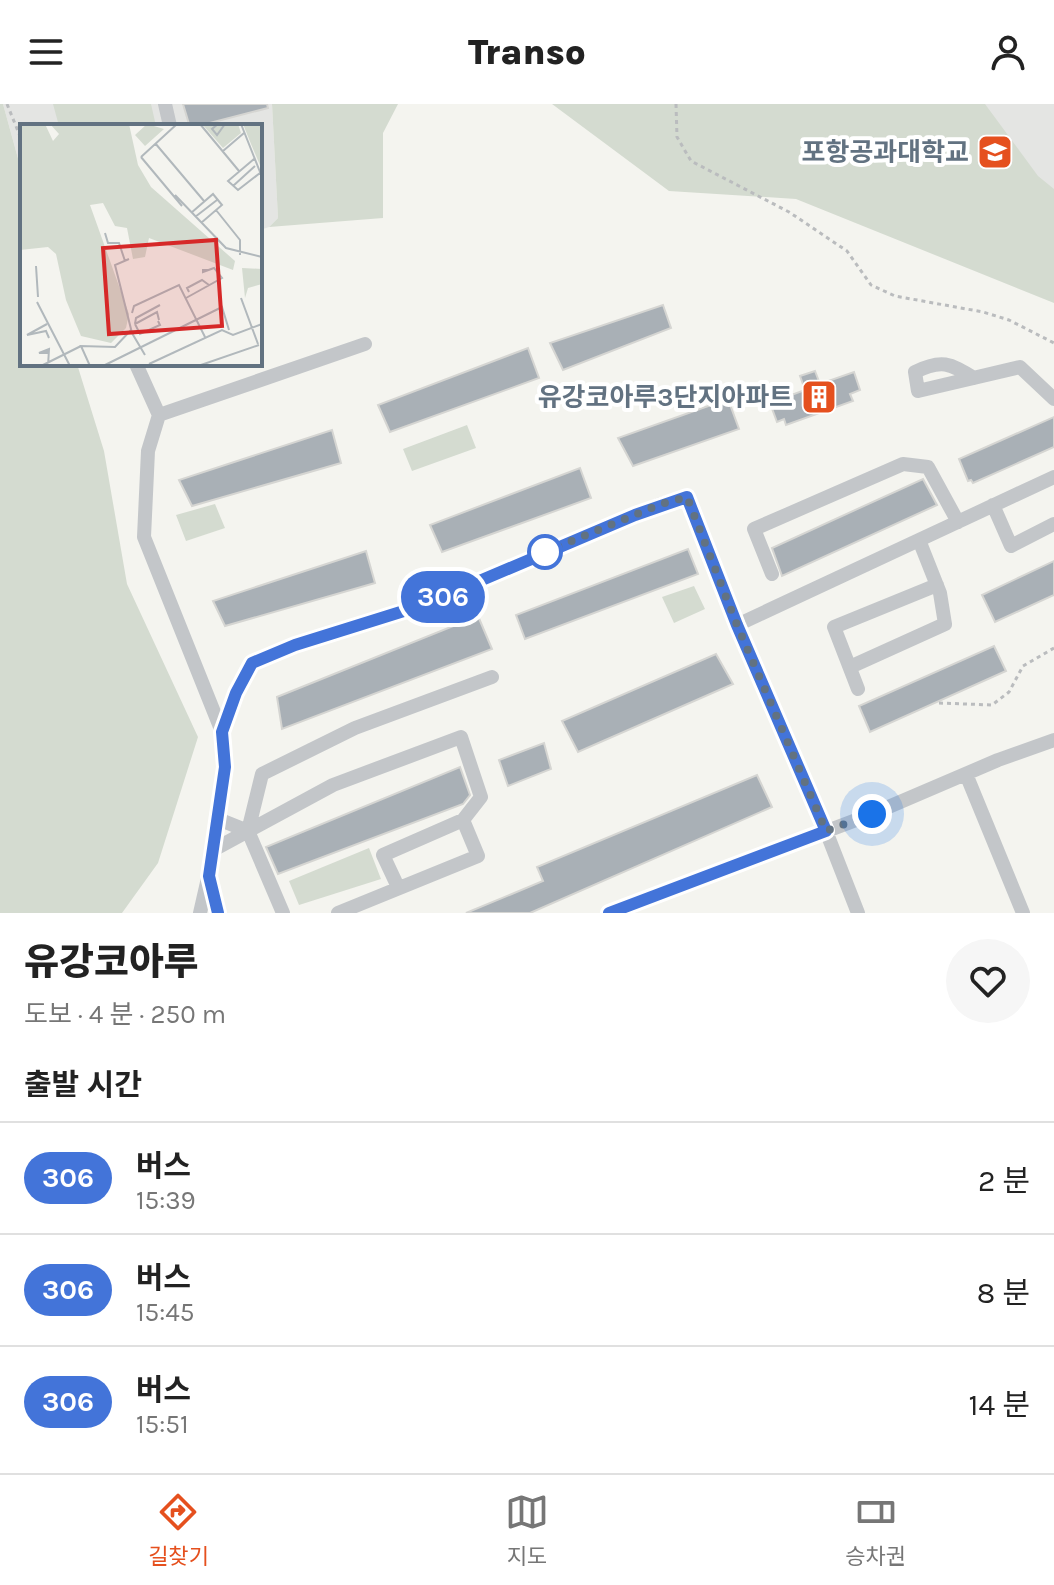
<!DOCTYPE html>
<html lang="ko">
<head>
<meta charset="utf-8">
<style>
	body { margin:0; font-family:Karla,"Noto Sans KR",sans-serif; background:#f6f6f6; color:#222; height:100vh; display:flex; flex-direction:column; font-size:30px; white-space:nowrap }
	* { box-sizing:border-box; margin:0 }
	p { font-size:26px; color:#767676 }
	.icon { flex:none; width:44px; height:44px; fill:none; stroke:currentColor; stroke-width:2; stroke-linecap:round; stroke-linejoin:round }
	.map { position:relative; height:809px; overflow:hidden }
	.details { display:flex; flex-direction:column; background:#fff; flex:1 }
	.details>* { flex:none }
	.badge { padding:0 16px; border-radius:26px; font-size:28px; line-height:52px }
	.you { position:absolute; width:40px; height:40px; margin:-20px; border:6px solid #fff; border-radius:50%; background:#1a73e8; box-shadow:0 0 0 12px #1a73e833 }
	.map>.badge { position:absolute; translate:-50% -50%; box-shadow:0 0 0 4px #fff }
	h2 { padding:0 24px; font-size:30px; line-height:72px }
	.round { display:grid; place-items:center; flex:none; width:84px; height:84px; border-radius:42px; background:#f6f6f6 }
	.headline { display:flex; align-items:center; justify-content:space-between; height:136px; padding:0 24px }
	h1 { font-size:38px; font-weight:800; line-height:60px }
	ul { padding:0; list-style:none }
	li { display:flex; align-items:center; gap:24px; height:112px; padding:0 24px; border-top:2px solid #e0e0e0 }
	li div { flex:1 }
	li b { display:block; font-size:30px }
	li em { font-style:normal }
	li .badge { min-width:88px; font-weight:700; text-align:center }
	header { display:flex; justify-content:space-between; align-items:center; height:104px; padding:0 24px; background:#fff; font-size:36px; font-weight:800 }
	.dock { display:flex; justify-content:space-around; align-items:center; height:112px; border-top:2px solid #e0e0e0; background:#fff; font-size:22px; color:#767676 }
	.dock a { display:grid; justify-items:center; gap:4px }
	.dock .selected { color:#e5501e }
	.map>svg:first-child { display:block }
	.built { fill:#e4e5e3 }
	.green { fill:#d4dbd0 }
	.building { fill:#a9b0b6; stroke:#d5d5d2; stroke-width:2 }
	.lines { fill:none; stroke-linecap:round; stroke-linejoin:round }
	.path { stroke:#babcbe; stroke-width:3; stroke-dasharray:4 4; stroke-linecap:butt }
	.minor { stroke:#c3c6c9; stroke-width:14 }
	.line-casing { stroke:#fff; stroke-width:18 }
	.line { stroke:#4374d9; stroke-width:12 }
	.walk { stroke:#627281; stroke-width:8; stroke-dasharray:0 14.4 }
	.stop-dot { fill:#fff; stroke:#4374d9; stroke-width:4 }
	.labels { text-anchor:middle; stroke-width:8; stroke-linejoin:round; paint-order:stroke }
	.poi-label { font-size:26px; font-weight:bold; fill:#627281; stroke:#fff; text-anchor:end }
	.inset-road { fill:none; stroke:#b1b8bc; stroke-width:2 }
	.view { fill:#d62828; fill-opacity:0.15; stroke:#d62828; stroke-width:4 }
	.inset-edge { fill:none; stroke:#627281; stroke-width:4 }
</style>
</head>
<body>
<header><svg class="icon" aria-label="menu" viewBox="0 0 24 24"><path d="M4 6h16M4 12h16M4 18h16"/></svg>Transo<svg class="icon" aria-label="person" viewBox="0 0 24 24"><circle cx="12" cy="8" r="4"/><path d="M4 21q1-7 8-7t8 7"/></svg></header>
<div class="map">
<svg width="1054" height="809" viewBox="0 0 1054 809">
	<rect width="100%" height="100%" fill="#f4f4ef"/>
	<!-- built -->
	<path class="built" d="M3 0H272L278 114 269 123 260 126V22H22V69Z
		M879 0H1054V148Z"/>
	<!-- green -->
	<path class="green" d="M0 0H3L22 69V260H77L104 347 127 480 198 633 158 759 122 809H0Z
		M53 0H151L156 22H59Z
		M272 0H398L383 29V114L269 123 278 114Z
		M552 0H985L1038 72 1054 85V199L796 95 669 87Z
		M467 321 476 344 412 367 403 345Z
		M215 400 225 424 186 437 176 411Z
		M694 482 705 505 674 519 662 493Z
		M369 744 381 775 299 801 289 777Z"/>
	<!-- building -->
	<path class="building" d="M183 0H267L268 4 202 21 189 20Z
		M663 201 671 224 563 266 550 239Z
		M528 244 539 274 390 328 378 301Z
		M815 267 820 280 854 268 860 286 850 290 853 297 786 321 784 315 777 318 770 299 805 286 800 272Z
		M728 295 739 325 633 362 618 334Z
		M1054 313V343L973 379 971 376 968 377 959 355Z
		M332 326 341 359 192 402 179 376Z
		M580 364 591 394 442 448 430 421Z
		M923 375 937 401 782 472 772 444Z
		M688 445 698 470 525 535 516 511Z
		M366 447 375 479 225 522 213 497Z
		M1054 457V491L995 518 982 491Z
		M478 512 492 545 282 625 277 593Z
		M994 542 1006 567 870 628 859 602Z
		M716 550 733 580 578 648 562 617Z
		M544 639 551 665 508 682 499 656Z
		M460 663 470 691 463 700 278 770 266 743Z
		M757 671 772 703 530 809H466L543 777 537 763Z"/>
	<g class="lines">
		<!-- path -->
		<path class="path" d="M7 0 22 37
			M676 0 677 33 691 57 789 108 847 147 871 181 895 192 983 208 1009 216 1054 239
			M939 599 992 601 1009 588 1023 562 1054 544"/>
		<!-- minor -->
		<path class="minor" d="M165 0 170 22
			M136 260 159 311 148 347 144 433 222 628 225 663 209 772 218 809
			M974 274C950 259 941 255 915 268L918 287 1020 263 1054 295
			M159 311 365 240
			M993 401 1011 442 1054 420
			M772 470 754 425 903 360 928 363 958 418
			M737 521 1054 373
			M850 563 945 520 940 489 919 436
			M858 585 834 523 937 481
			M222 628 236 589 252 559 295 541 423 501 661 400 687 393 737 521 826 727 858 809
			M966 670 1023 809
			M248 727 333 681 461 633 481 693 463 716 383 751 398 783
			M213 746 248 727 218 715
			M200 809 208 774
			M283 809 248 727 262 670 355 624 492 573
			M338 809 478 752 463 716
			M609 809 872 710 998 656 1054 636"/>
	</g>
	<g class="lines">
		<defs>
			<path id="line" d="M218 809 209 772 225 663 222 628 236 589 252 559 295 541 423 501 635 411 687 393 737 521 826 727 609 809"/>
		</defs>
		<!-- line casing -->
		<use href="#line" class="line-casing"/>
		<!-- line -->
		<use href="#line" class="line"/>
		<!-- walk -->
		<path class="walk" d="M545 448 661 400 687 393 737 521 826 727 872 710"/>
	</g>
	<!-- icons -->
	<defs>
		<symbol id="university-square" viewBox="-11 -11 22 22"><rect x="-9" y="-9" width="18" height="18" rx="4" fill="#e5501e" stroke="#fff"/><path d="M0-5L7-2L0 1L-7-2ZM-4 1L0 2.5L4 1V4Q0 6-4 4Z" fill="#fff"/></symbol>
		<symbol id="building-square" viewBox="-11 -11 22 22"><rect x="-9" y="-9" width="18" height="18" rx="4" fill="#e5501e" stroke="#fff"/><path d="M-4-6H4V6H1V3H-1V6H-4ZM-2.5-4.3h1.7v1.8h-1.7ZM.8-4.3h1.7v1.8H.8ZM-2.5-1h1.7V.8h-1.7ZM.8-1h1.7V.8H.8Z" fill="#fff"/></symbol>
	</defs>
	<g fill-rule="evenodd">
		<use href="#university-square" x="975" y="28" width="40" height="40"/>
		<use href="#building-square" x="799" y="273" width="40" height="40"/>
	</g>
	<!-- markers -->
	<circle class="stop-dot" cx="545" cy="448" r="16"/>
	<g class="labels">
		<!-- poi labels -->
		<g class="poi-label">
			<text x="969" y="57">포항공과대학교</text>
			<text x="793" y="302">유강코아루3단지아파트</text>
		</g>
	</g>
	<!-- overview -->
	<g transform="translate(20 20)">
		<rect width="242" height="242" fill="#f4f4ef"/>
		<path d="M0 0H25L33 17 39 10 30 0H109L118 41 131 63 215 137 213 146 129 114 125 133 113 135 107 104 95 102 83 79 70 81 109 190 106 204 91 219 61 212 46 176 36 130 28 123 0 126ZM127 0 144 5 125 22 115 11ZM182 0H218L221 9 203 24ZM223 0H242V46L231 20ZM222 144 242 145V160L228 164 225 174Z" fill="#d4dbd0"/>
		<path class="inset-road" d="M180 0 219 47M198 0 192 5 197 11 205 0M221 0 242 53M135 19 184 77M203 27 224 9M121 33 162 82M121 33 157 0M234 35 208 57 218 66 240 49M213 62 235 42M155 71 206 124 242 133M196 86 220 116V131M171 89 193 70 202 81 181 99M175 93 197 76M85 109 88 119H99L105 137M109 135 95 141 112 209 125 231M16 142 18 173M169 168 167 164 182 156 189 161M166 174 202 154 194 144 183 148V146H189M221 174 238 220M17 178 50 242M112 189 114 182 159 161 185 213M27 200 7 211 26 207 29 214M115 200 120 210 140 201 138 197M115 200 137 188 139 196M115 200 116 194 140 181M27 226 28 229H19L29 225 28 242M129 240 202 206 213 211 242 200M21 242 61 222M70 242 61 222 95 223 111 206M83 242 202 183 209 206M178 242 239 221"/>
		<path class="view" d="M196 116 202 202 89 210 83 124Z"/>
		<rect width="242" height="242" class="inset-edge"/>
	</g>
</svg>
<div class="you" style="left:872px;top:710px"></div>
<b class="badge" style="left:443px;top:493px;background:#4374d9;color:#fff">306</b>
</div>
<section class="details">
<div class="headline"><div><h1>유강코아루</h1><p>도보 · 4 분 · 250 m</p></div><a class="round"><svg class="icon" aria-label="heart" viewBox="0 0 24 24"><path d="M12 20l-8-8c-3-5 5-10 8-4 3-6 11-1 8 4z"/></svg></a></div>
<h2>출발 시간</h2>
<ul>
<li><span class="badge" style="background:#4374d9;color:#fff">306</span><div><b>버스</b><p>15:39</p></div><em>2 분</em></li>
<li><span class="badge" style="background:#4374d9;color:#fff">306</span><div><b>버스</b><p>15:45</p></div><em>8 분</em></li>
<li><span class="badge" style="background:#4374d9;color:#fff">306</span><div><b>버스</b><p>15:51</p></div><em>14 분</em></li>
</ul>
</section>
<nav class="dock">
<a class="selected"><svg class="icon" aria-label="directions" viewBox="0 0 24 24"><path d="M12 3l9 9-9 9-9-9zM9 14v-3h6M13 9l2 2-2 2"/></svg>길찾기</a>
<a><svg class="icon" aria-label="map" viewBox="0 0 24 24"><path d="M3 6l6-2 6 2 6-2v14l-6 2-6-2-6 2zM9 4v14M15 6v14"/></svg>지도</a>
<a><svg class="icon" aria-label="tickets" viewBox="0 0 24 24"><path d="M3 7h18v10H3zM15 7v10"/></svg>승차권</a>
</nav>
</body>
</html>
